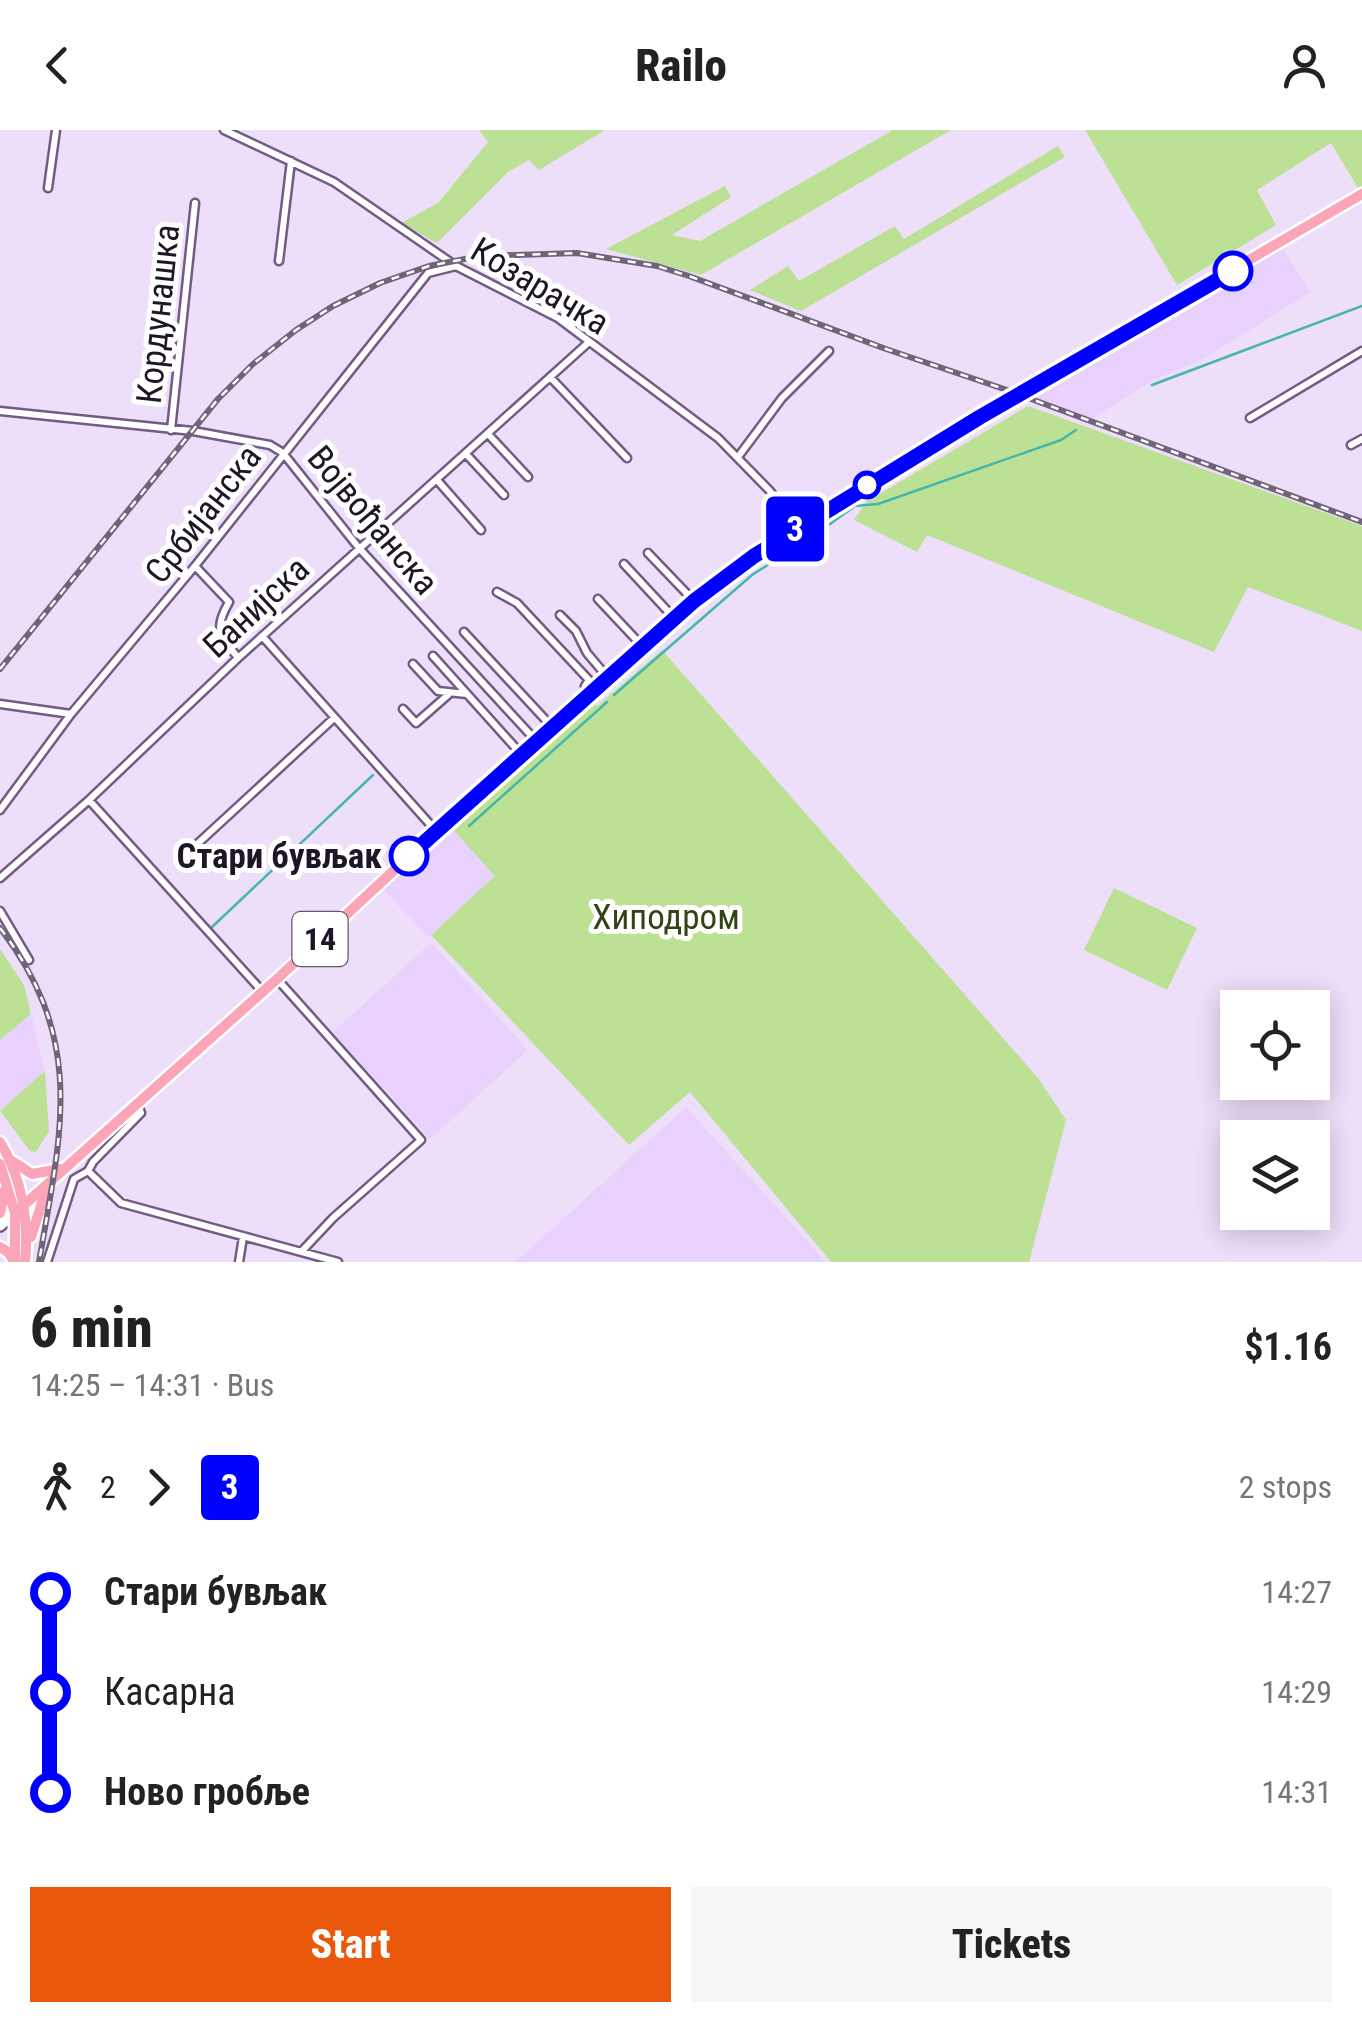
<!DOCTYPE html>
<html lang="en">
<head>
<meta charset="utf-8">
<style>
	body { margin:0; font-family:"Roboto Condensed",sans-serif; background:#f6f6f6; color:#222; height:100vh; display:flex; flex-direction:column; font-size:38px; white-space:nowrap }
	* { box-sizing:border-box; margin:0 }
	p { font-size:32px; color:#767676 }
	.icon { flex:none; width:55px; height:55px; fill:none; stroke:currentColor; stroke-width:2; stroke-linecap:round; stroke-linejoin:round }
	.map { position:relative; height:1132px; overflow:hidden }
	.details { display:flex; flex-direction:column; background:#fff; flex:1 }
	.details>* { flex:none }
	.badge { padding:0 20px; border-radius:8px; font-size:35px; line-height:65px }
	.fabs { position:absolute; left:1220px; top:860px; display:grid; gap:20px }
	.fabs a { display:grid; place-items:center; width:110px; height:110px; border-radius:0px; background:#fff; box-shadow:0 5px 25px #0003; font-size:50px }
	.map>.badge { position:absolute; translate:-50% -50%; box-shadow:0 0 0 5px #fff }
	.legs { display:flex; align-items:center; gap:15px; height:110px; padding:0 30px; font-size:32px }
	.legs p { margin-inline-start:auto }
	.headline { display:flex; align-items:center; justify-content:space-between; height:170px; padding:0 30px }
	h1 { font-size:55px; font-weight:800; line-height:75px }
	.primary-button { display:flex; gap:20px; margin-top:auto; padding:20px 30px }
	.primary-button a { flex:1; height:115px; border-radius:0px; background:#ea580c; color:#fff; font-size:40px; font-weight:800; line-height:115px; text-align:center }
	.primary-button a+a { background:#f6f6f6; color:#222 }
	ul { padding:0 30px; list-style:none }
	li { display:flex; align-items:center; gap:35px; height:100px; font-size:38px }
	li i { display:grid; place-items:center; width:15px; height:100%; margin:0 12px; background:currentColor }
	li i::after { content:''; width:25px; height:25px; margin:-12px; border:8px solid; border-radius:50%; background:#fff }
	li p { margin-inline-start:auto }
	li:first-child i { background:linear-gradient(#0000 50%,currentColor 0) }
	li:last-child i { background:linear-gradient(currentColor 50%,#0000 0) }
	header { display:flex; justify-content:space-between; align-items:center; height:130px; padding:0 30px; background:#fff; font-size:45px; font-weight:800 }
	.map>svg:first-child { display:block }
	.built { fill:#e8d1fc }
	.green { fill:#bce194 }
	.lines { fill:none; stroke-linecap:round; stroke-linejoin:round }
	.stream { stroke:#45b6ae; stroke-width:2.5 }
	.minor-casing { stroke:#725b84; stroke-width:11 }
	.tertiary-casing { stroke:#725b84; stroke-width:14 }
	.primary-casing { stroke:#fff; stroke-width:15 }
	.minor { stroke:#fff; stroke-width:6 }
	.tertiary { stroke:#fff; stroke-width:9 }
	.primary { stroke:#fba6b8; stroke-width:10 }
	.rail-casing { stroke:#6f6479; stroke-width:6 }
	.rail { stroke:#fff; stroke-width:2.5; stroke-dasharray:8; stroke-linecap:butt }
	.line-1-casing { stroke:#fff; stroke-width:22 }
	.line-1 { stroke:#00f; stroke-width:15 }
	.stop-1-dot { fill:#fff; stroke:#00f; stroke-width:5 }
	.labels { text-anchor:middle; stroke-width:10; stroke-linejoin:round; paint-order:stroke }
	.shield { fill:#fff; stroke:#625b67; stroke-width:2.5 }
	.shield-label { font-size:32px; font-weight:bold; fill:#1e1526 }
	.street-label { font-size:35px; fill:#1e1526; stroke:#fff }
	.stop-label { font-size:35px; font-weight:bold; fill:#1e1526; stroke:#fff; text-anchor:end }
	.park-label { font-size:35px; fill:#304512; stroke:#fff }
</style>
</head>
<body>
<header><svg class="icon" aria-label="back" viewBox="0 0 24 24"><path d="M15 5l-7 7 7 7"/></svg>Railo<svg class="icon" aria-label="person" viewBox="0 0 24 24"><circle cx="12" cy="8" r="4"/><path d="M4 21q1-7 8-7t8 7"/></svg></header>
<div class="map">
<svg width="1362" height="1132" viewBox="0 0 1362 1132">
	<rect width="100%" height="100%" fill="#eddefa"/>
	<!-- built -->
	<path class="built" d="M1283 119 1310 162 1205 228 1153 250 1091 289 1041 270 1034 263Z
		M450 696 496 746 429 807 381 757Z
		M431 813 528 920 430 1009 333 902Z
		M31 884 45 941 0 981V910Z
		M686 977 826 1132H516Z"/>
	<!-- green -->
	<path class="green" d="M479 0H605L539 40 529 30 508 42 437 113 401 93 438 73 488 12Z
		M893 0H951L701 145 606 119 725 56 731 67 672 105 700 111Z
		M1085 0H1362V56L1358 58 1331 13 1257 60 1276 95 1177 155Z
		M1058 16 1065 27 801 181 750 160 788 136 799 151 895 96 904 109Z
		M1028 276 1362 396V501L1248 457 1214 522 927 405 917 422 854 390 866 372Z
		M662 520 1038 948 1066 990 1029 1132H831L690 962 629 1015 431 805 495 746 446 692 589 567 597 576Z
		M1114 758 1197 798 1167 860 1084 820Z
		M0 819 24 855 31 884 0 910Z
		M45 941 49 1001 36 1022 30 1021 0 981Z"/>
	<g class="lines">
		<!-- stream -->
		<path class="stream" d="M1152 255 1362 176
			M809 409 855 376 878 374 1061 310 1076 300
			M614 565 752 445 799 415
			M469 696 607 572
			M212 797 373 645"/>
		<defs>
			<path id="minor" d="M224 0 334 52 456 136 558 188 718 308 770 361 785 381 793 399
				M48 58 56 0
				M279 131 291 31
				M550 247 627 328
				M0 281 193 301 270 315 283 323 359 418 538 613
				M1250 288 1362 221
				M171 300 195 73
				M488 304 528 347
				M1351 315 1362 309
				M466 324 504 365
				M738 327 782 268 829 221
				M437 350 481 400
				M648 423 694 471
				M624 434 675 489
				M195 436 229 472C213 500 220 504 238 528
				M497 462 517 473 589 550 585 556 589 567
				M598 469 644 518
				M560 485 576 501 587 523 609 549
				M464 502 554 599
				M262 506 436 701
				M433 526 522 625
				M413 534 438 561 467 564
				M0 574 71 584
				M403 579 416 593 449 564
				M89 670 262 861
				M0 680 71 584 195 436 428 143 456 136
				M194 717 334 588
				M0 748 89 670 238 528 589 212
				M0 781 29 830
				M278 850 421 1010 333 1088 302 1121
				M88 1041 121 1073 338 1132
				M47 1132 74 1049 88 1041 93 1032 141 983 138 974
				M239 1132 243 1107"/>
			<path id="tertiary" d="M0 1096 15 1083"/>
			<path id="primary" d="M0 1012C22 1048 29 1091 25 1132
				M12 1031 32 1044 60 1039
				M0 1034 15 1083V1132
				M0 1083 5 1060
				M15 1083 277 849 446 692 726 445 787 404 980 287 1362 64
				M31 1107 47 1057
				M0 1117 9 1123 14 1132"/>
		</defs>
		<!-- minor casing -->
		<use href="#minor" class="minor-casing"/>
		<!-- tertiary casing -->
		<use href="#tertiary" class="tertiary-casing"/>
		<!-- primary casing -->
		<use href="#primary" class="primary-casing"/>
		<!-- minor -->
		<use href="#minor" class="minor"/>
		<!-- tertiary -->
		<use href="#tertiary" class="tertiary"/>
		<!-- primary -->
		<use href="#primary" class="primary"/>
		<defs>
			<path id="rail" d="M0 539 218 269 253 234 296 200 333 176 380 153 429 136 480 126 577 123 657 136 689 146 886 219 1007 260 1362 392
				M0 798C87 911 61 1003 39 1132"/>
		</defs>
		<!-- rail casing -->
		<use href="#rail" class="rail-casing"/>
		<!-- rail -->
		<use href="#rail" class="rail"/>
	</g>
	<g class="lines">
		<defs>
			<path id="line-1" d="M409 726 694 471 754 426 980 287 1233 141"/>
		</defs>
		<!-- line-1 casing -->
		<use href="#line-1" class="line-1-casing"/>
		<!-- line-1 -->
		<use href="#line-1" class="line-1"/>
	</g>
	<!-- markers -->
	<g class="stop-1-dot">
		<circle cx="1233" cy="141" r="18"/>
		<circle cx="867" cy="355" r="12"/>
		<circle cx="409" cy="726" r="18"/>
	</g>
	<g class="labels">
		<!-- shield labels -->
		<rect class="shield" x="292.5" y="782" width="55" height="54" rx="8"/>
		<g class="shield-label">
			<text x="320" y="820">14</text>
		</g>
		<!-- street labels -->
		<g class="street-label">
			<text transform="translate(540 156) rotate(31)" y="12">Козарачка</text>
			<text transform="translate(158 184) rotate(-84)" y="12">Кордунашка</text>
			<text transform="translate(203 384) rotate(-52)" y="12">Србијанска</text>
			<text transform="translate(373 390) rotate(50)" y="12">Војвођанска</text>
			<text transform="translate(256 477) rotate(-43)" y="12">Банијска</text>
		</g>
		<!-- stop labels -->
		<g class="stop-label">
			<text x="382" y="738">Стари бувљак</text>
		</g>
		<!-- park labels -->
		<g class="park-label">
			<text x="666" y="799">Хиподром</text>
		</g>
	</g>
</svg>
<div class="fabs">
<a><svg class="icon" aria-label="locate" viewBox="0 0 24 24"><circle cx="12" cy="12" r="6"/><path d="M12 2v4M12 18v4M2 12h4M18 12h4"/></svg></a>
<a><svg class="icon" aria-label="layers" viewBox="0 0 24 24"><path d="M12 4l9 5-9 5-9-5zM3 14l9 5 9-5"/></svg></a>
</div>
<b class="badge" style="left:795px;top:399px;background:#00f;color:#fff">3</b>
</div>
<section class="details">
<div class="headline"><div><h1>6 min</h1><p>14:25 – 14:31 · Bus</p></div><b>$1.16</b></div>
<div class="legs"><svg class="icon" aria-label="walk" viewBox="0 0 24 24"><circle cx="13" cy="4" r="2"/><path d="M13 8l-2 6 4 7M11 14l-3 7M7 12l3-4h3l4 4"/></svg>2<svg class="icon" aria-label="forward" viewBox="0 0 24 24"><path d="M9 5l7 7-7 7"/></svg><b class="badge" style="background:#00f;color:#fff">3</b><p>2 stops</p></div>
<ul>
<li><i style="color:#00f"></i><b>Стари бувљак</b><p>14:27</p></li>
<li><i style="color:#00f"></i><span>Касарна</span><p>14:29</p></li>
<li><i style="color:#00f"></i><b>Ново гробље</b><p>14:31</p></li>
</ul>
<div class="primary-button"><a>Start</a><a>Tickets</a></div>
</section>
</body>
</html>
